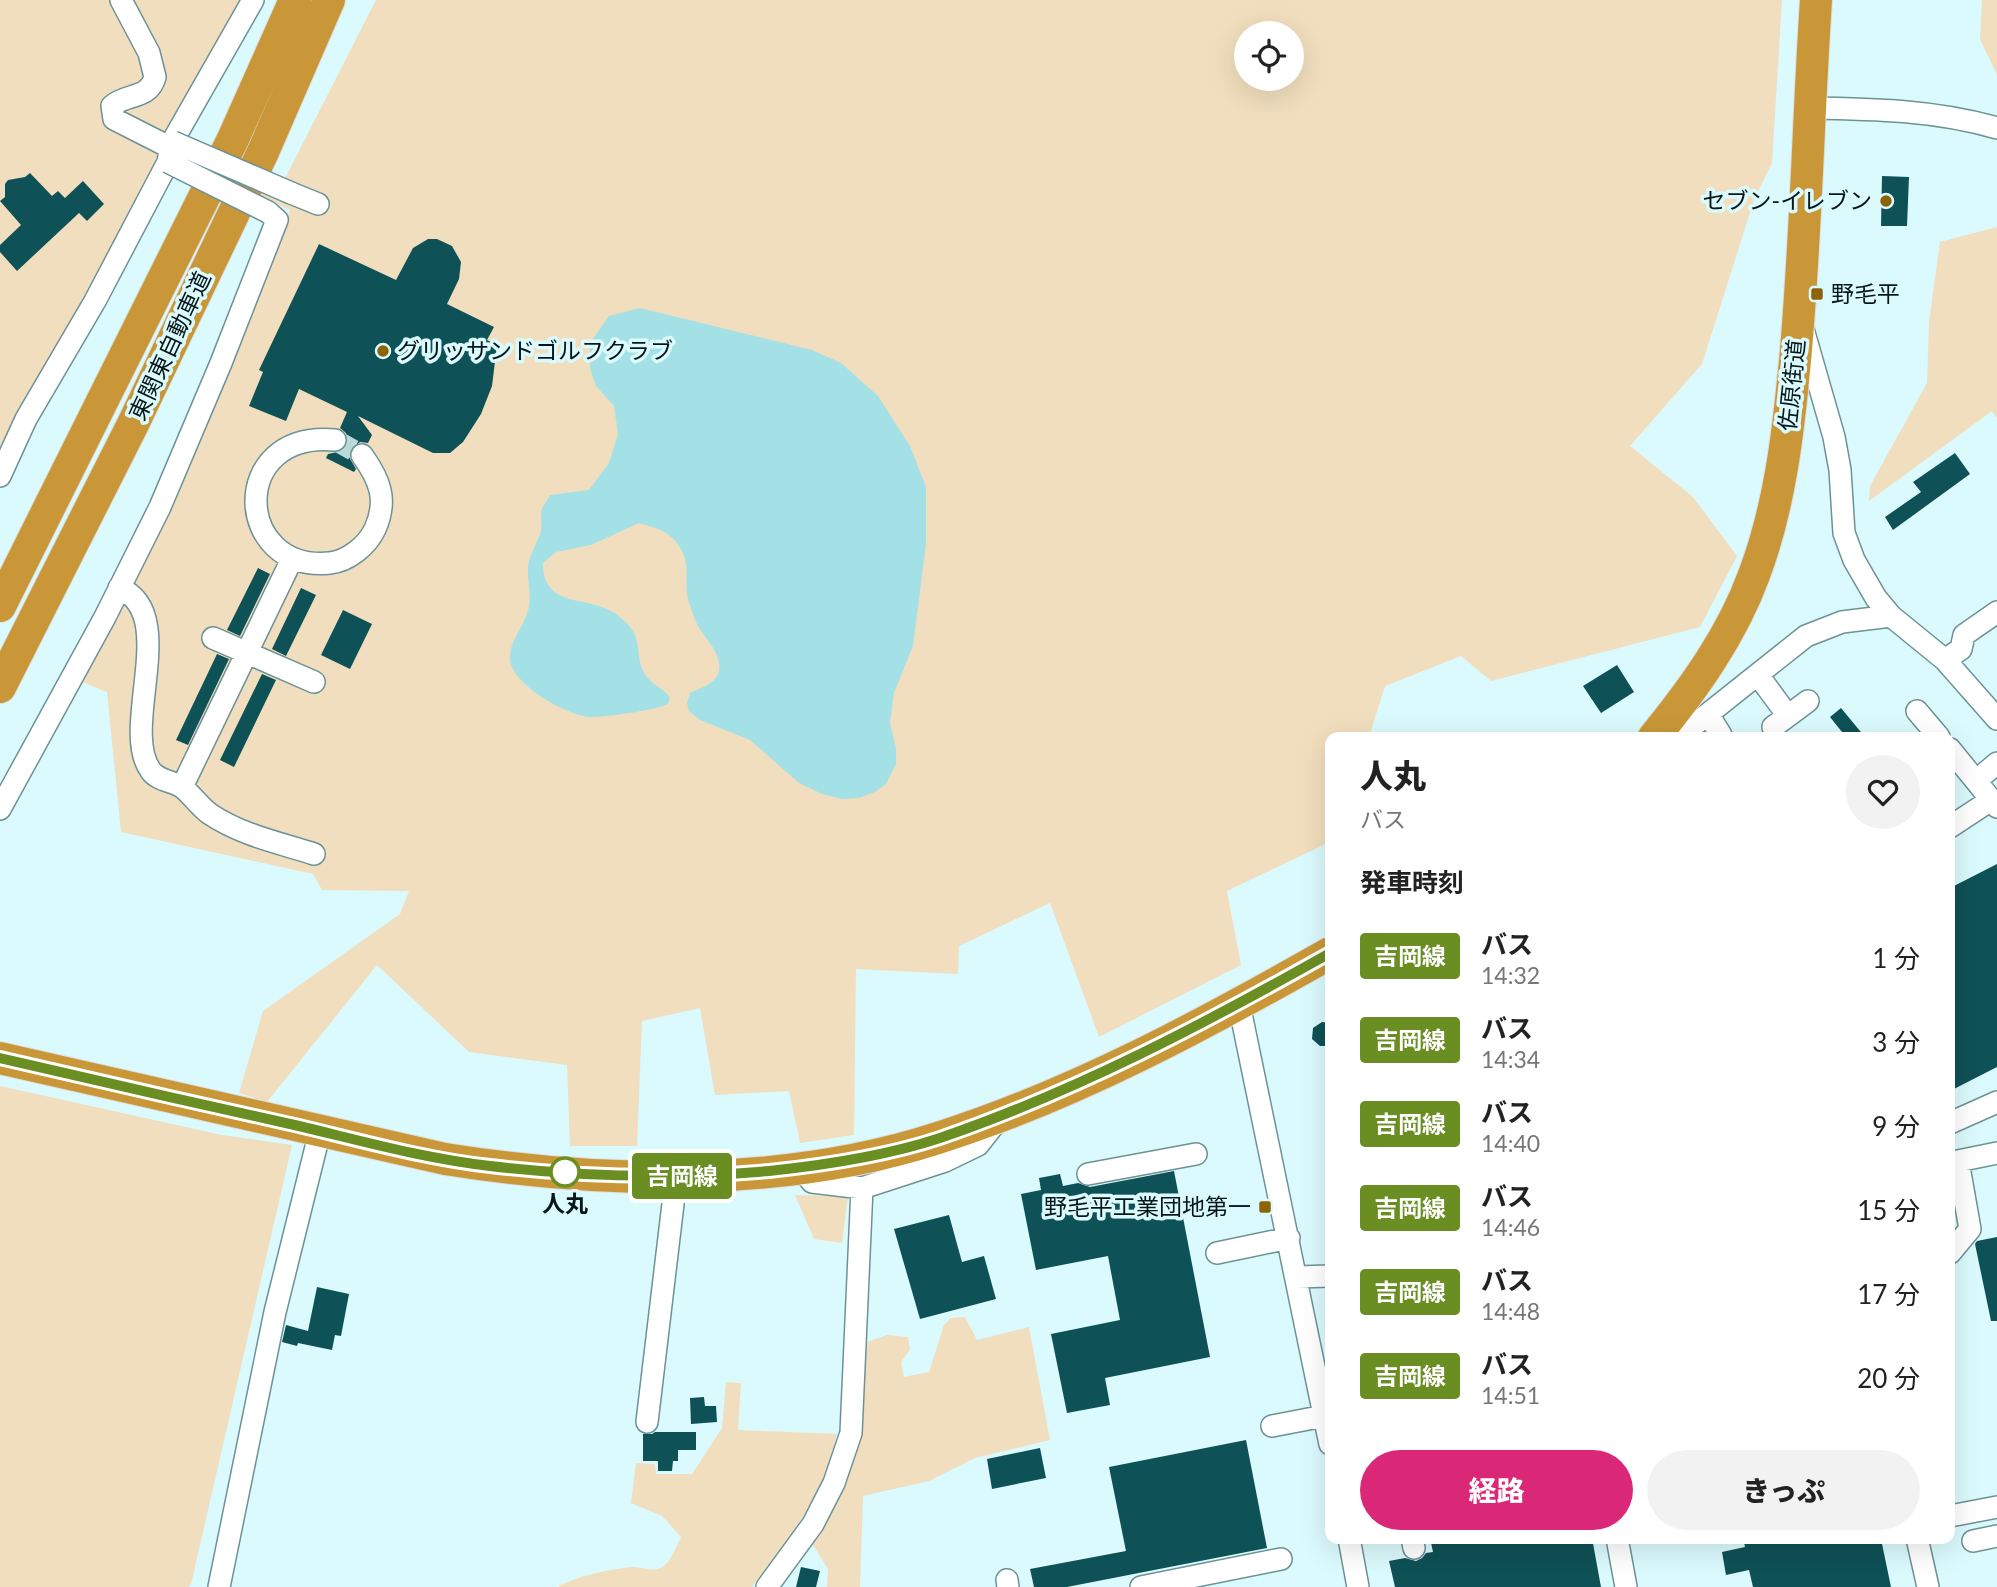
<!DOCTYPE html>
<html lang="ja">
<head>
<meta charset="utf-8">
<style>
	body { margin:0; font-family:Lato,"Noto Sans JP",sans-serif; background:#f2f2f2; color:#222; height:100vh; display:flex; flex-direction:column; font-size:26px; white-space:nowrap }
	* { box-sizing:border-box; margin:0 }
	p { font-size:23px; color:#767676 }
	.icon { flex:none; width:38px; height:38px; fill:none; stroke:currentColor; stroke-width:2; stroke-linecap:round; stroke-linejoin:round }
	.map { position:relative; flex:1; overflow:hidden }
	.details { position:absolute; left:1325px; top:732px; width:630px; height:812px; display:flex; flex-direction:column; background:#fff; border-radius:14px; box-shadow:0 7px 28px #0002 }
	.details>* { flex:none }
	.badge { padding:0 14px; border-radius:5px; font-size:24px; line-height:46px }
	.buttons { position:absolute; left:1234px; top:21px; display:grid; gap:14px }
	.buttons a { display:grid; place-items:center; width:70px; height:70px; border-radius:50%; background:#fff; box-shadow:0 7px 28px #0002; font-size:35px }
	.map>.badge { position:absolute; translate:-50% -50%; box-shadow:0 0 0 4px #fff }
	h2 { padding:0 35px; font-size:26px; line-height:63px }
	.round { display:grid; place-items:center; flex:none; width:74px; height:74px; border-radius:37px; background:#f2f2f2 }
	.overview { display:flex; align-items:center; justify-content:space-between; height:119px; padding:0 35px }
	h1 { font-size:33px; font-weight:800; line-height:52px }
	.action { display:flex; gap:14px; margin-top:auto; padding:14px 35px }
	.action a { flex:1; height:80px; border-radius:42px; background:#db2777; color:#fff; font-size:28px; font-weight:800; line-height:80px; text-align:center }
	.action a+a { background:#f2f2f2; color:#222 }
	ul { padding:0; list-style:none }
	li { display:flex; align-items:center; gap:21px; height:84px; padding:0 35px }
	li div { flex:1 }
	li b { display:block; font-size:26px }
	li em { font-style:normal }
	li .badge { min-width:77px; font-weight:700; text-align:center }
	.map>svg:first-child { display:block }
	.green { fill:#f1debe; fill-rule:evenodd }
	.water { fill:#a4e1e7 }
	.building { fill:#0e5156 }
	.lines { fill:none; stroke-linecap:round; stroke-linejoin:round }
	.minor-tunnel { stroke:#bbd8db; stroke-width:21; stroke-dasharray:21 10; stroke-linecap:butt }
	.minor-casing { stroke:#6d9296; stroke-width:24 }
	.highway-casing { stroke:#dcdedf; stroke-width:34 }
	.minor { stroke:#fff; stroke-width:21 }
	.highway { stroke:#c99738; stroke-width:32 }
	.minor-bridge-casing { stroke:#6d9296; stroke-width:24; stroke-linecap:butt }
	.minor-bridge { stroke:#fff; stroke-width:21 }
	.line-casing { stroke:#fff; stroke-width:16 }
	.line { stroke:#6b8e23; stroke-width:10 }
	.poi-dot { fill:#8c6406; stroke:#dbfafd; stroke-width:2.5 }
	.stop-dot { fill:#fff; stroke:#6b8e23; stroke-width:3.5 }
	.labels { text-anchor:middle; stroke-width:7; stroke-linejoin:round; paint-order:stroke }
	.poi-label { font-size:23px; fill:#071618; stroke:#dbfafd; text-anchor:end }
	.street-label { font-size:23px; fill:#071618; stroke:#dbfafd }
	.stop-label { font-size:23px; font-weight:bold; fill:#071618; stroke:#dbfafd }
</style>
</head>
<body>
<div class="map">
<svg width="1997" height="1587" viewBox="0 0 1997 1587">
	<rect width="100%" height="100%" fill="#dbfafd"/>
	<!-- green -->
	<path class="green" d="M0 0H245L167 142 278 192 376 0H1782L1772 163 1754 200 1702 364 1630 446 1693 497 1737 556 1700 627 1491 681 1461 656 1385 686 1369 737H1330V842L1227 891 1241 965 1099 1037 1050 903 959 946 958 974 856 969 854 1135 800 1143 789 1091 715 1095 700 1008 642 1021 637 1146H570L567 1065 469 1052 377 965 267 1102 239 1093 263 1011 400 914 409 891 322 890 313 874 121 832 107 692 80 681 200 437 290 210 163 150 87 300 0 446ZM1246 33H1292V79H1246Z
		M1982 0H1997V75L1980 39Z
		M1997 227V418L1992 411 1869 501 1870 486 1927 383 1929 322 1940 242Z
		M0 1086 222 1135 292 1145 191 1584 188 1587H0Z
		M795 1195 848 1196 842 1243 814 1239Z
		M965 1317 977 1340 1029 1327 1050 1440 975 1458 929 1481 863 1496 860 1587H827L828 1569 811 1542 859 1436 867 1342 887 1335 908 1337 910 1350 901 1362 904 1377 929 1372 944 1325 951 1318Z
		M726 1382 741 1383 738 1430 837 1434 826 1474 802 1518 752 1587H558C576 1576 611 1569 632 1567 644 1566 653 1574 664 1566 672 1559 676 1547 681 1537L662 1516 631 1503 636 1463 655 1464 656 1474H692L722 1428Z"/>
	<!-- water -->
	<path class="water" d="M640 308 812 350 841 363 878 396 910 446 926 487V544L913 646 894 693 890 723 896 748V764L886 784 875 792 859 798 842 799 822 794 799 783 750 740 700 720 689 711 687 703 690 693C700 688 716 684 719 671 722 655 707 640 699 628 695 621 692 611 689 603 682 581 694 564 676 542 667 530 652 527 639 523L591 545 556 552 543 563C543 610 588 594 616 614 649 638 631 652 646 676 652 685 664 688 670 698L668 704C656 710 602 718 589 717 565 714 512 685 510 659 509 642 522 629 527 614 533 597 527 584 528 566 530 554 537 543 541 531 542 524 540 516 542 509 543 505 548 500 550 495L589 490 609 463 618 434 614 406 596 386 590 369V343L609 316Z"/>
	<!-- building -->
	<path class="building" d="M30 173 52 196 58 191 65 198 83 181 104 204 87 221 79 213 17 271 0 252V245L21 225 0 201 5 197V184L8 180 25 177Z
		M1882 176 1909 177 1907 226H1881Z
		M428 239H437L452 246 461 262 459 279 447 304 494 327 487 340 497 345 492 386 481 414 463 442 450 453H433L358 416 372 435 368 443 360 442 351 449 349 457 356 469 354 472 326 458 328 454 342 451 347 445 346 433 340 428 347 412 299 389 286 421 249 406 263 372 259 370 319 244 396 280 413 248Z
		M1955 453 1970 474 1893 530 1885 517 1921 492 1913 482Z
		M258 568 270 574 240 636 227 630Z
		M301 588 316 595 286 656 272 649Z
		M343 610 372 624 350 669 321 655Z
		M217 654 229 659 188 745 176 740Z
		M1617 665 1634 692 1601 713 1583 686Z
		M262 674 276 680 234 767 220 760Z
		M1841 708 1865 737H1846L1830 717Z
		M1997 864V1067L1950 1091V888Z
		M1322 1022 1330 1023V1046H1320L1312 1039 1313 1028Z
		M1174 1171 1210 1357 1105 1378 1110 1405 1067 1413 1051 1334 1120 1320 1108 1256 1036 1270 1021 1194 1041 1190 1039 1178 1060 1174 1063 1186 1078 1183 1090 1187Z
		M949 1215 962 1262 984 1256 996 1299 920 1319 894 1229Z
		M1997 1237V1321H1991L1975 1244 1977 1241Z
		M317 1287 349 1294 341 1336 335 1335 332 1350 298 1343 297 1346 282 1342 286 1325 308 1331Z
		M704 1397 705 1406H716L717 1422 691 1424 690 1398Z
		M655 1432H696V1450H678V1461H673L672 1471H658V1461H643V1434H652Z
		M1246 1440 1267 1548 1067 1587H1034L1030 1569 1126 1551 1109 1467Z
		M1040 1448 1046 1478 992 1489 987 1459Z
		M1430 1538H1592L1601 1587H1395L1389 1561 1405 1558 1416 1561 1422 1558 1426 1553 1433 1552Z
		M1743 1538H1856L1858 1544 1881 1539 1891 1587H1753L1749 1570 1726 1575 1722 1552 1745 1547Z
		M801 1567 820 1571 816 1587H796Z"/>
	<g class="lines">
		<!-- minor-tunnel -->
		<path class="minor-tunnel" d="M335 440 362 455"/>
		<defs>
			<path id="minor" d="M121 0 149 53 155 77C149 100 126 93 112 106L114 119 171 148
				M1809 108C1873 109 1935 110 1997 128
				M291 193 318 204
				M1803 329 1834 437 1840 470 1844 533 1854 560 1876 598 1891 616 1945 660 1997 719
				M335 440C227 430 234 573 330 563 348 561 367 546 375 529 388 500 380 480 362 455
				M0 476 26 419 95 301 168 162 171 144 253 0
				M119 588C181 613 119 729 151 771 158 781 174 781 183 788 193 796 200 807 210 814 241 835 280 843 314 854
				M213 638 314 682
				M1945 660 1961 649 1964 635 1997 612
				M1758 675 1788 716
				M1917 711 1939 737
				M1708 714 1721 735
				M1773 727 1808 701
				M1679 737 1806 636 1842 622 1891 616
				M1950 749 1997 807
				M1976 781 1997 763
				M182 787 292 559
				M0 809 105 617 160 507 221 363 277 220 268 212
				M1950 827 1991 800
				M1239 1004 1330 1444
				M1950 1123 1997 1102
				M800 1167 812 1182 862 1188 945 1161 978 1145 1000 1117
				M1088 1174 1196 1154
				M1217 1253 1289 1238
				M1950 1253 1970 1229 1958 1161 1997 1153
				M1297 1277 1330 1276
				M647 1422 673 1204V1176
				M1272 1426 1324 1416
				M1950 1516 1997 1507
				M1349 1538 1358 1587
				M1412 1538 1414 1548
				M1617 1538 1626 1587
				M1917 1538 1928 1587
				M1973 1541 1997 1536
				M1007 1580 1008 1587
				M219 1587 275 1312 320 1131
				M767 1587 813 1524 834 1483 851 1433 862 1188
				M1141 1587 1281 1559"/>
			<path id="highway" d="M0 606 233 139 295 0
				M0 687 133 424 263 152 329 0
				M1654 737C1694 688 1732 635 1754 575 1780 506 1788 434 1795 361 1806 241 1808 120 1816 0
				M0 1058 445 1159C603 1184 784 1188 938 1138 1076 1094 1205 1024 1330 953"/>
		</defs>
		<!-- minor casing -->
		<use href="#minor" class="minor-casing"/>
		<!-- highway casing -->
		<use href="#highway" class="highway-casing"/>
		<!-- minor -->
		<use href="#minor" class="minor"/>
		<!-- highway -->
		<use href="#highway" class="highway"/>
		<defs>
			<path id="minor-bridge" d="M173 142 291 193
				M168 162 268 212"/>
		</defs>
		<!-- minor-bridge casing -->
		<use href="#minor-bridge" class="minor-bridge-casing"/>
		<!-- minor-bridge -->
		<use href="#minor-bridge" class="minor-bridge"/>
	</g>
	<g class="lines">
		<defs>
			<path id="line" d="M0 1058C100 1081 199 1104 299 1126 362 1141 426 1159 490 1166 583 1177 676 1179 769 1171 826 1165 886 1156 940 1138 1077 1091 1204 1024 1330 953"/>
		</defs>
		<!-- line casing -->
		<use href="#line" class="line-casing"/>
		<!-- line -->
		<use href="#line" class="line"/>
	</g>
	<!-- markers -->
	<g class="poi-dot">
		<circle cx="1886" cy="201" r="7"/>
		<rect x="1810" y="287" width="14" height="14" rx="3.5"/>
		<circle cx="383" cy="351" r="7"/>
		<rect x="1258" y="1200" width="14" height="14" rx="3.5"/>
	</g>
	<circle class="stop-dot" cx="565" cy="1172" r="14"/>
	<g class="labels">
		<!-- poi labels -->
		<g class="poi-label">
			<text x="1872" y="209">セブン-イレブン</text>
			<text x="1831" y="302" text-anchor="start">野毛平</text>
			<text x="397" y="359" text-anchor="start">グリッサンドゴルフクラブ</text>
			<text x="1251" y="1215">野毛平工業団地第一</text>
		</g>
		<!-- street labels -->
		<g class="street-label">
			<text transform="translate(170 346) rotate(-65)" y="8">東関東自動車道</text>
			<text transform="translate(1792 385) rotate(-84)" y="8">佐原街道</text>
		</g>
		<!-- stop labels -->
		<g class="stop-label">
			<text x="565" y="1212">人丸</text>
		</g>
	</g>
</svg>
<div class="buttons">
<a><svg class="icon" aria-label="locate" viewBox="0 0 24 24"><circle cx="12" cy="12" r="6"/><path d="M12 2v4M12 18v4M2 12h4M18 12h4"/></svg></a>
</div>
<b class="badge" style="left:682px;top:1176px;background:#6b8e23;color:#fff">吉岡線</b>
<section class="details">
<div class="overview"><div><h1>人丸</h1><p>バス</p></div><a class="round"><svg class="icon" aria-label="heart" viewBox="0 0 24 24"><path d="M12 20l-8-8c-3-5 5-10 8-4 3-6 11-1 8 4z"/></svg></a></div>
<h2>発車時刻</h2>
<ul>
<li><span class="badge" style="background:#6b8e23;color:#fff">吉岡線</span><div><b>バス</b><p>14:32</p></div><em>1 分</em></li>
<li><span class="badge" style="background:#6b8e23;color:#fff">吉岡線</span><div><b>バス</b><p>14:34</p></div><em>3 分</em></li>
<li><span class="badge" style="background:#6b8e23;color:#fff">吉岡線</span><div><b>バス</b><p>14:40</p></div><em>9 分</em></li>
<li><span class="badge" style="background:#6b8e23;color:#fff">吉岡線</span><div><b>バス</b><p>14:46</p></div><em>15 分</em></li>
<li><span class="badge" style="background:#6b8e23;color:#fff">吉岡線</span><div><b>バス</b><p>14:48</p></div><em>17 分</em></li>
<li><span class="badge" style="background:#6b8e23;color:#fff">吉岡線</span><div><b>バス</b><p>14:51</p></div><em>20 分</em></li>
</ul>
<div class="action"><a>経路</a><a>きっぷ</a></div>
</section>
</div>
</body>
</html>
